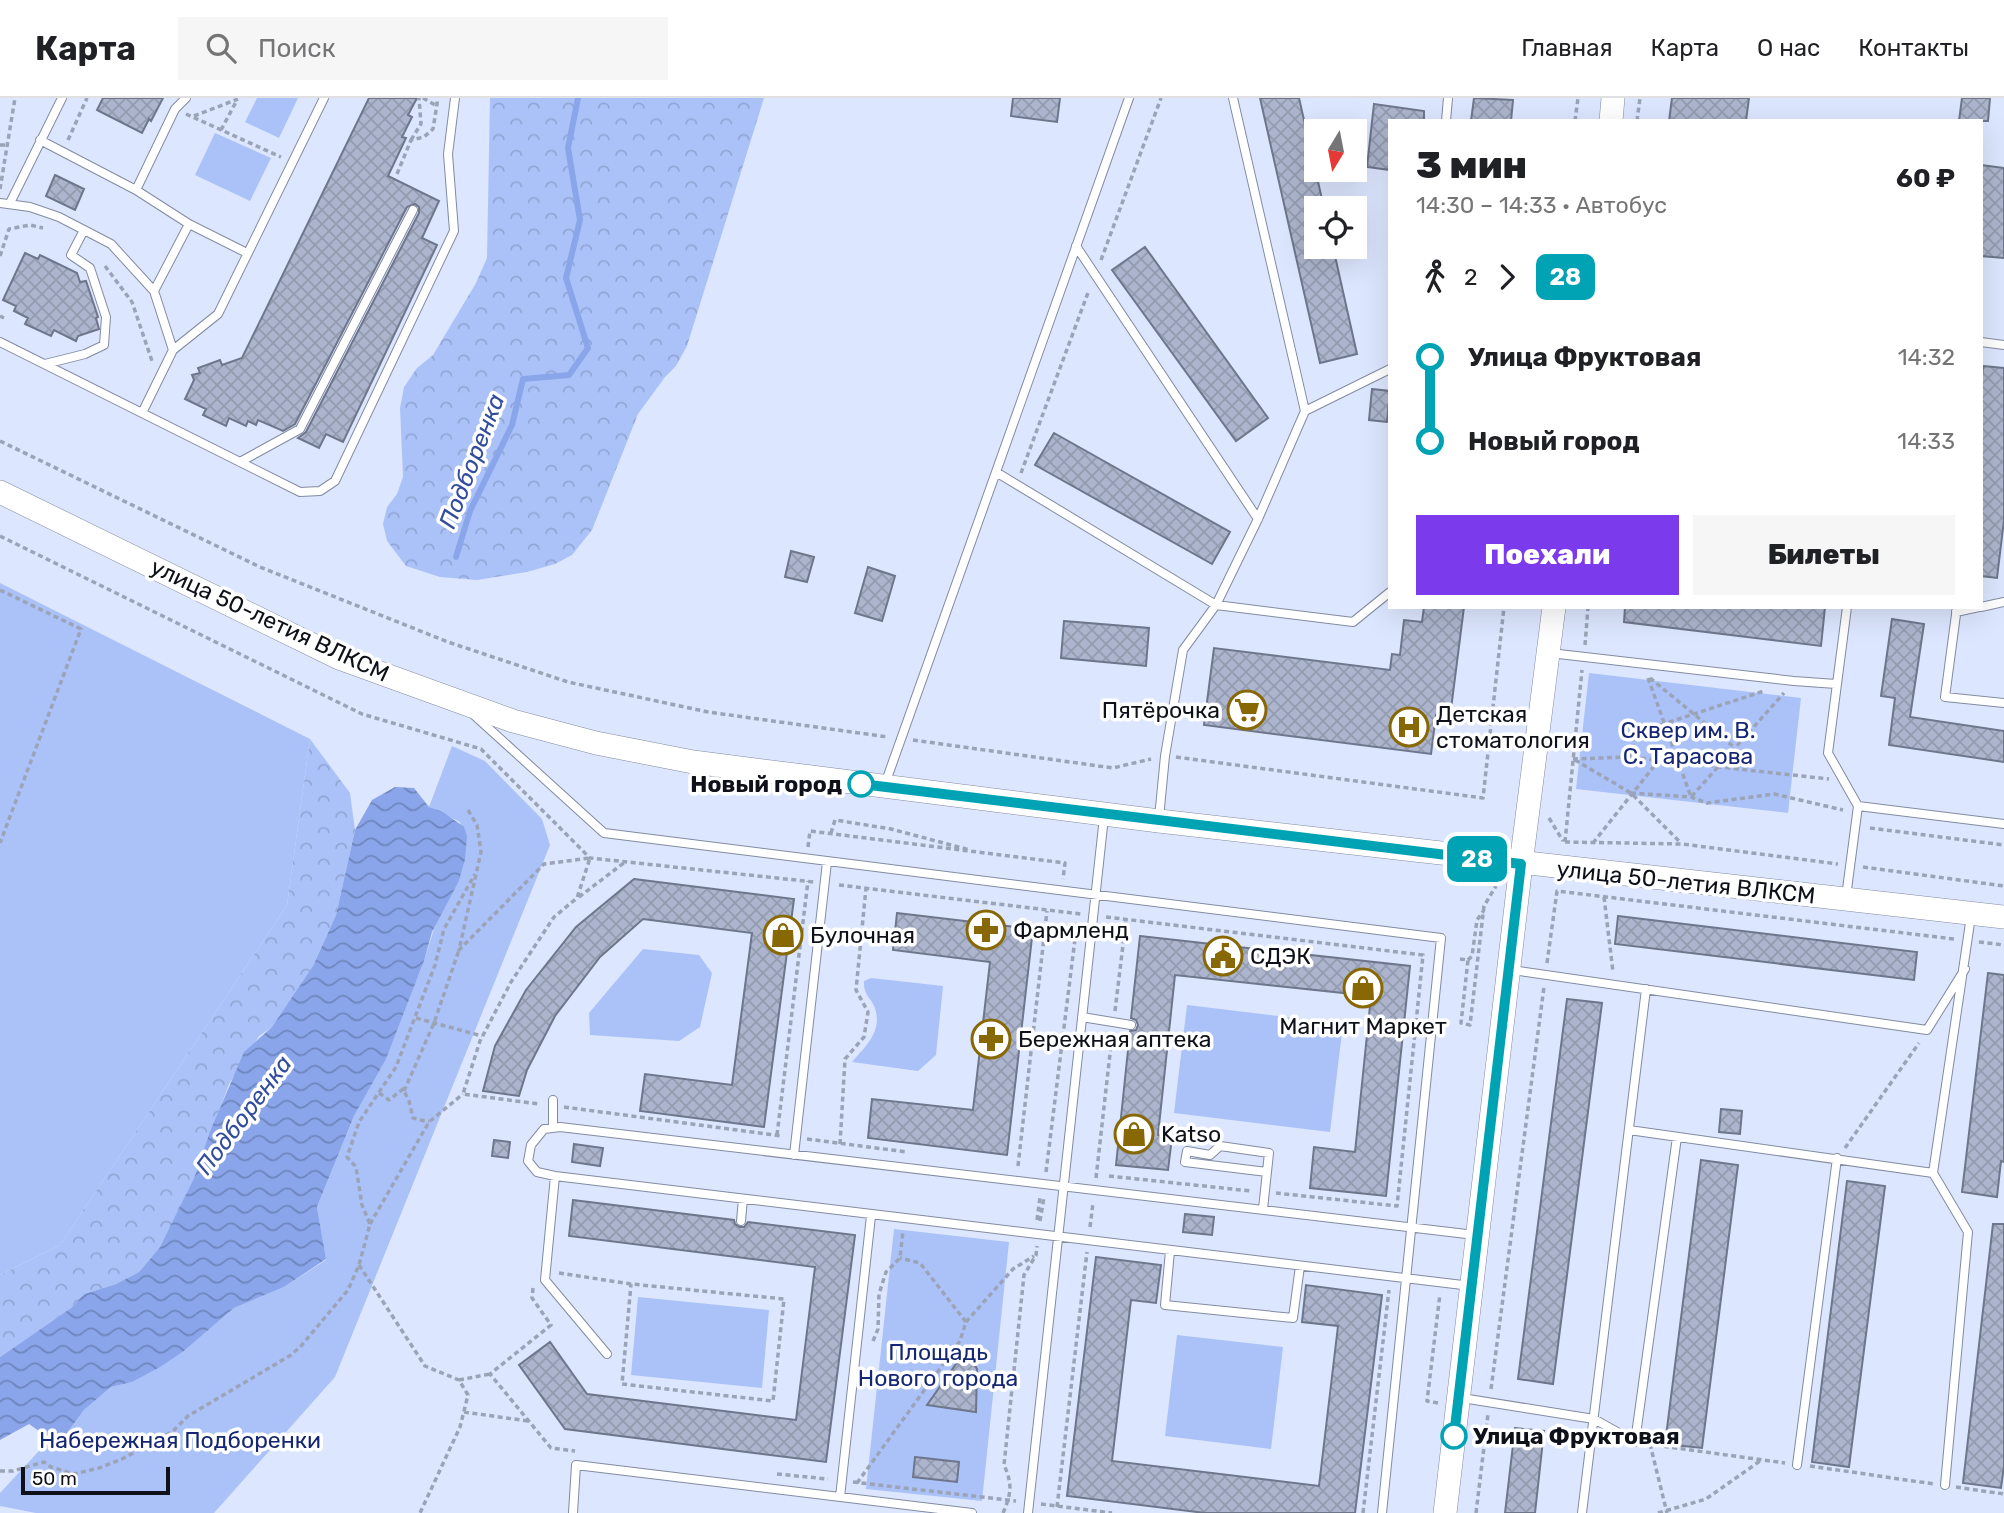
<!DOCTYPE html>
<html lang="ru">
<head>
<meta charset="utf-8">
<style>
	body { margin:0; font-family:Rubik,sans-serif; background:#f6f6f6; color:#202124; height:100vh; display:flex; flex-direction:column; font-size:26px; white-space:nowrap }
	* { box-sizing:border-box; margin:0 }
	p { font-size:23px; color:#757577 }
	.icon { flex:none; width:38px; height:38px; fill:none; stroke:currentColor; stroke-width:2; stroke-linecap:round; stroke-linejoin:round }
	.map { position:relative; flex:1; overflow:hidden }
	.drawer { position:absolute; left:1388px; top:21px; width:595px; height:490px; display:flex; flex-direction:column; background:#fff; border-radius:0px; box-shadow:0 7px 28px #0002 }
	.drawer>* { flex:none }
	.badge { padding:0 14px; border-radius:10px; font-size:24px; line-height:46px }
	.needle { width:46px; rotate:190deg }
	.tools { position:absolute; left:1304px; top:21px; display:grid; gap:14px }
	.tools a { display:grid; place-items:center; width:63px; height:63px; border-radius:0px; background:#fff; box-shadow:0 7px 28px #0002; font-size:35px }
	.scale { position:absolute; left:21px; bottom:18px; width:149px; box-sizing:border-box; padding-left:7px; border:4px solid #0e1119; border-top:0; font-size:19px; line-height:24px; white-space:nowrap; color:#0e1119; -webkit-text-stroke:5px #fff; paint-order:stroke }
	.map>.badge { position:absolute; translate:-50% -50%; box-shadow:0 0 0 4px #fff }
	.legs { display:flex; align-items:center; gap:10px; height:77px; padding:0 28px; font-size:23px }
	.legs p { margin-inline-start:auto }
	.headline { display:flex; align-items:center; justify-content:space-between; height:119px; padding:0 28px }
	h1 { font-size:38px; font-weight:800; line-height:52px }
	.button { display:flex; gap:14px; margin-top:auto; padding:14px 28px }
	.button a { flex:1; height:80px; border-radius:0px; background:#7c3aed; color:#fff; font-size:28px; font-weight:800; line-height:80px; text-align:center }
	.button a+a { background:#f6f6f6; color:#202124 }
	ul { padding:0 28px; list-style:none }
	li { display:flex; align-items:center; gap:24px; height:84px; font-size:26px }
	li i { display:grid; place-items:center; width:10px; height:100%; margin:0 9px; background:currentColor }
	li i::after { content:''; width:18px; height:18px; margin:-9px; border:5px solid; border-radius:50%; background:#fff }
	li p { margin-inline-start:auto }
	li:first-child i { background:linear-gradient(#0000 50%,currentColor 0) }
	li:last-child i { background:linear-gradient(currentColor 50%,#0000 0) }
	header { display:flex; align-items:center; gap:42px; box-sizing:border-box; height:98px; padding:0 35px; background:#fff; border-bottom:2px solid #e0e0e0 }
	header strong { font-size:33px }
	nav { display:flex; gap:38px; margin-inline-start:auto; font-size:24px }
	.search { width:490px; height:63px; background:#f6f6f6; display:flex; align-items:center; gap:18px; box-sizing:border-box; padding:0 24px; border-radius:0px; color:#757577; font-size:26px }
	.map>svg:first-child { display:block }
	.green { fill:#abc2f9 }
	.forest { fill:url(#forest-crowns) }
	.water { fill:url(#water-waves) }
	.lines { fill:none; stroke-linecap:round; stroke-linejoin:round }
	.stream { stroke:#8aa5ea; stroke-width:6 }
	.building { fill:url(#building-cross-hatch); stroke:#6d768b; stroke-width:2 }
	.lane-casing { stroke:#828ba1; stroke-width:10 }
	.secondary-casing { stroke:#828ba1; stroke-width:24 }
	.path { stroke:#9ba3b6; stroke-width:3.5; stroke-dasharray:5 3.5; stroke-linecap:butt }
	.lane { stroke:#fff; stroke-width:8 }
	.secondary { stroke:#fff; stroke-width:23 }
	.line-1-casing { stroke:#fff; stroke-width:16 }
	.line-1 { stroke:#00a3b4; stroke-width:10 }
	.stop-1-dot { fill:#fff; stroke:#00a3b4; stroke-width:3.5 }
	.labels { text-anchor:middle; stroke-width:7; stroke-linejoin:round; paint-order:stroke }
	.street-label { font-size:23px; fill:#0e1119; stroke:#fff }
	.poi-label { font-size:23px; fill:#0e1119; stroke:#fff; text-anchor:start }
	.park-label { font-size:23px; fill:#142674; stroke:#fff }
	.stop-label { font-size:23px; font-weight:bold; fill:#0e1119; stroke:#fff; text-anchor:end }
	.water-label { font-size:24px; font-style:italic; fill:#334d9e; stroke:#fff }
</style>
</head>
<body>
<header>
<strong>Карта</strong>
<div class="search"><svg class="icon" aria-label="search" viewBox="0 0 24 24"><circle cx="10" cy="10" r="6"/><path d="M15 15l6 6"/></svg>Поиск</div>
<nav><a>Главная</a><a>Карта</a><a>О нас</a><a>Контакты</a></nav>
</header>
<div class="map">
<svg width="2004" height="1415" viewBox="0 0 2004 1415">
	<defs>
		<pattern id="forest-crowns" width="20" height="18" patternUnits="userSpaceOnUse" patternTransform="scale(1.75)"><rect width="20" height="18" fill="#abc2f9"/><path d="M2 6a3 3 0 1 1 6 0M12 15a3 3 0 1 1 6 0" fill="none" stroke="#92a6d5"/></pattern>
		<pattern id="water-waves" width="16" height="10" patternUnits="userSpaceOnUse" patternTransform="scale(1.75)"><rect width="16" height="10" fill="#8aa5ea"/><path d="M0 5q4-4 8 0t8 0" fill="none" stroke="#6f85bd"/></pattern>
		<pattern id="building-cross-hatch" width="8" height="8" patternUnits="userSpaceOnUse" patternTransform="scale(1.75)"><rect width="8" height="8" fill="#acb5cd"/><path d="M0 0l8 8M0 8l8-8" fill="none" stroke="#939baf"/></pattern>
	</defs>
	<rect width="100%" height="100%" fill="#dce6fe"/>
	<!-- green -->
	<path class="green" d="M257 0H298L279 40 245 24Z
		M215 35 271 60 250 103 195 77Z
		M0 485 310 641 287 807 60 1147 0 1177Z
		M1589 575 1801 600 1788 715 1576 691Z
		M452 648 485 663 542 721 550 747 335 1279 214 1415H36L0 1408V1395L50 1341 65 1338 84 1312 111 1289 132 1284 184 1253 234 1210 284 1189 326 1162 317 1109 354 1018 386 960 424 863 437 821 459 783 465 762 460 724 429 709Z
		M643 851 699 857 712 875 700 929 679 943 590 937 589 915Z
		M871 880 943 888 936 957 918 973 852 964C864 950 881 935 876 914 874 901 863 899 864 883Z
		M1187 907 1343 926 1330 1034 1174 1015Z
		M894 1131 1009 1144 982 1403 866 1391Z
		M638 1199 769 1212 762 1290 631 1277Z
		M1177 1237 1283 1249 1271 1351 1165 1338Z"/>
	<!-- forest -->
	<path class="forest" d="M490 0H764L687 248 676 268 665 279 638 316 592 432 572 457 555 466 527 474 477 482 440 479 406 468 387 443 383 426 387 409 397 396 403 379 400 310 404 289 417 270 433 257 476 185 487 160Z
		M310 641 350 695 355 732 336 817 313 868 284 913 272 929 259 938 229 986 194 1080 177 1116 160 1149 139 1174 116 1186 84 1196 71 1210 0 1259V1177L60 1147 287 807Z"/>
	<!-- water -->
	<path class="water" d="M395 689 414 690 429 709 443 714 464 729 467 738 465 762 459 783 432 834 424 863 386 961 354 1018 317 1109 326 1161 284 1189 234 1210 184 1253 160 1269 132 1284 111 1289 84 1312 65 1338 50 1341 29 1326 0 1342V1259L71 1210 84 1196 116 1186 139 1174 160 1149 194 1080 211 1031 244 954 272 929 313 868 336 817 355 732 372 702Z"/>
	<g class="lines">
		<!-- stream -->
		<path class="stream" d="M456 459 470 413 512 327 523 281 569 277 588 250 566 180 580 122 568 50 578 0"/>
	</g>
	<!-- building -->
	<path class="building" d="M103 0H163L151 23 149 21 142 35 97 12Z
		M369 0H417L408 17 412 19 402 39 406 40 388 78 439 103 422 140 437 147 343 344 326 336 319 350 298 340 306 334 419 115V109L415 106 407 109 295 326 283 333 258 322 256 327 248 323 246 328 229 320 226 328 203 317 206 311 185 301 194 282 192 277 200 275 198 270 220 262 222 267 242 260Z
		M1013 0H1060L1057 24 1011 18Z
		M1260 0H1299L1324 110H1316V149H1333L1357 256 1320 265Z
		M1474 0 1513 2 1511 23H1471Z
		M1672 0H1749L1746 23H1669Z
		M1962 0H1990L1988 23H1959Z
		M1374 6 1424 13V23H1390V72L1367 69Z
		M1981 67 2004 70V160L1981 158Z
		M55 77 84 91 75 112 46 98Z
		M1145 149 1268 320 1236 343 1112 172Z
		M25 155 38 161 40 157 77 175 80 184 86 183 98 219 96 220 99 231 78 238 76 243 54 232 51 238 25 226 28 220 14 213 16 208 3 202Z
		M1983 268 2004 270V422L1997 480 1981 478V288Z
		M1372 291 1390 293 1387 324 1369 322Z
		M1054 335 1230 434 1212 466 1035 367Z
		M791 453 814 459 807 484 785 479Z
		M868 469 895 478 882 523 855 515Z
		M1424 509H1464L1450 619 1436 617 1431 656 1204 627 1214 550 1390 572 1392 556 1400 557 1404 522 1422 524Z
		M1625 509H1825L1821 548 1624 524Z
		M1892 521 1924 526 1910 619 2004 633V664L1889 647 1895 600 1881 598Z
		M1064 523 1149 530 1146 568 1061 560Z
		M634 781 794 801 764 1029 640 1013 645 976 732 987 752 835 643 821 600 859 555 918 527 972 519 998 483 993 495 948 526 892 576 829Z
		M897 815 1033 831 1007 1057 868 1040 872 1001 973 1012 990 864 893 852Z
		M1618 818 1917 854 1914 882 1615 846Z
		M1140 838 1410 868 1386 1098 1310 1090 1314 1049 1355 1054 1371 898 1175 877 1158 1037 1172 1039 1168 1072 1116 1067 1130 933 1136 932 1138 927 1136 922 1131 920Z
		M1988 875 2004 877V1064L2001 1063 1997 1099 1962 1094Z
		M1567 901 1602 905 1553 1286 1518 1281Z
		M1721 1011 1742 1013 1740 1036 1719 1034Z
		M494 1042 510 1044 508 1060 492 1058Z
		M574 1046 603 1050 600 1068 572 1064Z
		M1701 1062 1738 1067 1702 1350 1665 1346Z
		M1847 1083 1885 1088 1849 1369 1812 1364Z
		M573 1102 734 1122 735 1126 740 1129H744L748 1124 855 1137 826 1364 565 1331 519 1267 550 1244 587 1296 796 1322 815 1169 569 1138Z
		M1185 1116 1214 1119 1212 1137 1183 1134Z
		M1993 1126H2004V1368L2001 1390 1963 1385Z
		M1096 1159 1161 1167 1156 1205 1131 1202 1112 1363 1319 1388 1338 1228 1302 1224 1306 1187 1382 1197 1355 1415H1205L1067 1398Z
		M961 1261 974 1265 977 1271 976 1314 927 1307 956 1266Z
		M1515 1330 1544 1333 1535 1415H1505Z
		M915 1359 959 1364 957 1384 913 1379Z"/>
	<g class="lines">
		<defs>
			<path id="lane" d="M1233 0 1305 313
				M1446 23 1448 0
				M40 42 136 92 189 126
				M136 92 175 11 186 0
				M0 105 30 109 59 119 111 146 154 193 173 252
				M10 105 62 0
				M1076 148 1258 421
				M154 193 189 126 247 155
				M0 244 300 394 320 393 335 383 454 133 448 56 455 0
				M1981 244 2004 247
				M45 266 85 256 104 247 106 219 90 170 71 157 84 132
				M142 315 173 252 218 216 324 0
				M240 364 300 331 413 112
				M996 374 1216 507 1353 524 1390 494
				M1957 509 1945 599 2004 605
				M1981 509 2004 504
				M1956 514 1979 509
				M1550 555 1794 583 1836 586
				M474 617 604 735 1441 840 1382 1415
				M885 686 1129 0
				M1858 708 2004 726
				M1159 720 1165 658 1183 552 1216 507 1258 421 1305 313 1390 271
				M1846 799 1858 708 1828 655 1847 509
				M1512 872 1927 932 1965 871
				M1082 919 1131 927
				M553 1030V1002
				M1629 1032 1933 1075 1968 1134 1945 1387
				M794 1057 827 764
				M1933 1075 1971 818
				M555 1078 545 1182 607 1256
				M1263 1111 1269 1055 1220 1048 1210 1057 1187 1053 1185 1064 1267 1074
				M741 1123 743 1101
				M1170 1153 1165 1207 1293 1220 1300 1168
				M1471 1188 555 1078 537 1074 528 1063 531 1047 544 1031 560 1029 1475 1137
				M1462 1300 1594 1321 1635 1344 1677 1039
				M1797 1367 1837 1060
				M840 1399 871 1118
				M573 1415 576 1367 972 1415
				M1028 1415 1104 719
				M1582 1415 1646 891"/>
			<path id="secondary" d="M1611 23 1613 0
				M0 394 339 560 513 623 596 645 693 664 1159 723 2004 819
				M1445 1415 1521 766 1554 509"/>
		</defs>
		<!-- lane casing -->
		<use href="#lane" class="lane-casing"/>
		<!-- secondary casing -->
		<use href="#secondary" class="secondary-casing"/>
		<!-- path -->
		<path class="path" d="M423 0 437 8
			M186 16 281 59
			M194 18 238 1
			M1575 23 1578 0
			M1637 23 1640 0
			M221 32 237 2
			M68 42 87 0
			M411 42 421 26 419 0
			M0 47H7
			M397 76 411 42 424 39 433 31 438 0
			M0 91 15 0
			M0 158 9 131 30 127 43 130
			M1101 162 1161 0
			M105 168 132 204 152 263
			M0 218 4 220
			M0 343 260 469 448 544 568 584 708 614 888 639
			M1021 375 1089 192
			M0 438 362 616 481 651 590 760 814 784
			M0 492 81 531 0 745
			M1585 547 1588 509
			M1648 580 1691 699 1784 595
			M1650 580 1735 650
			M913 642 1113 670 1151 661
			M1176 659 1483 700 1504 509
			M1629 659 1636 635 1764 593
			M1573 661 1629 659 1829 681
			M1575 662 1631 695 1681 745
			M1631 695 1691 699 1707 705 1774 696 1843 712
			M468 712 477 727 481 754 459 852 544 766 590 760 577 800 554 819 511 884 480 943 463 996 539 1006
			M1549 720 1563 743
			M1870 730 2004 747
			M831 735 835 722 891 731 970 752
			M1565 744 1682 746 1838 766
			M1565 744 1582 572
			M1593 745 1659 662
			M808 749 810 733 1065 765 1063 781
			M1863 769 2004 788
			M839 787 1081 816
			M579 799 625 764
			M1604 799 1613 874
			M1106 819 1423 857 1397 1108 1276 1095
			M1979 844 2004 847
			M1460 861 1468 862 1461 925 1470 927 1484 808 1496 788
			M1468 862 1472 858 1477 822 1484 812
			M1547 865 1557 793 1954 841
			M1115 913 1126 822
			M416 920 482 938
			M404 993 434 925 459 852
			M379 995 389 1002 403 991 409 1003 413 1020 429 1024
			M564 1009 782 1038
			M777 1037 808 783
			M807 1041 907 1054
			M840 1046 845 961 864 939 868 914 856 892 866 790
			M1845 1050 1919 945
			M1018 1068 1047 813
			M1046 1074 1077 825
			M1109 1078 1251 1093
			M1096 1080 1112 938
			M1037 1122 1040 1099
			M1040 1123 1044 1099
			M370 1126 429 1024 463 996
			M1090 1129 1093 1105
			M359 1167 425 1268 459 1282 468 1297 460 1329 420 1415
			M559 1175 631 1186 784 1201 773 1303 622 1286 631 1186
			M533 1190 532 1200 551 1227 490 1276 551 1350 575 1353
			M966 1224 1013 1171 1034 1158
			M873 1243 878 1231 879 1196 886 1174 900 1160 903 1133
			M459 1282 490 1276
			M1491 1291 1544 889
			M1438 1305 1427 1303 1440 1196
			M464 1314 528 1323
			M1647 1346 1785 1365
			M1650 1346 1667 1415
			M1810 1368 1934 1386
			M0 1373H13L44 1364 51 1369 74 1376 99 1370 122 1361 172 1334 188 1318 291 1257 301 1248 348 1192 359 1167 370 1126 362 1107 356 1069 347 1059 359 1024 396 969 435 867 444 831 475 776
			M777 1376 828 1381
			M853 1384 1016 1403
			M857 1385 960 1243 966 1224 920 1165 900 1160
			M1956 1389 2004 1396
			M1041 1406 1112 1415
			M1057 1409 1087 1154
			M1003 1415C1011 1396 1013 1387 1004 1367L1024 1177 1036 1157 1037 1148
			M1363 1415 1389 1192
			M1476 1415 1488 1316
			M1658 1415 1706 1401 1760 1363"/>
		<!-- lane -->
		<use href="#lane" class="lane"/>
		<!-- secondary -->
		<use href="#secondary" class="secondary"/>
	</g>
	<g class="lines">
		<defs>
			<path id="line-1" d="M861 686 1521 766 1454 1338"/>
		</defs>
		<!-- line-1 casing -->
		<use href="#line-1" class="line-1-casing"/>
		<!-- line-1 -->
		<use href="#line-1" class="line-1"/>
	</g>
	<!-- icons -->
	<defs>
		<symbol id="supermarket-ring" viewBox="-11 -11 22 22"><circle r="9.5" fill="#fff" stroke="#886805" stroke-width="1.5"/><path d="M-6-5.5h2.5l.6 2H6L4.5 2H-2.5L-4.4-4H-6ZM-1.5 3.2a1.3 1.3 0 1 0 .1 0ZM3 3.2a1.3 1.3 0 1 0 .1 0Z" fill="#886805"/></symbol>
		<symbol id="hospital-ring" viewBox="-11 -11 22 22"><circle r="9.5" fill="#fff" stroke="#886805" stroke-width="1.5"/><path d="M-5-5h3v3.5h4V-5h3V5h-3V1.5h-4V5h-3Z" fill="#886805"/></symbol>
		<symbol id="pharmacy-ring" viewBox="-11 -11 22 22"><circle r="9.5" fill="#fff" stroke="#886805" stroke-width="1.5"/><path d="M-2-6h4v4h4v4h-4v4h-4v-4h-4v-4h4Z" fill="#886805"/></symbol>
		<symbol id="shop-ring" viewBox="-11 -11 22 22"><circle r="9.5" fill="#fff" stroke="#886805" stroke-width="1.5"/><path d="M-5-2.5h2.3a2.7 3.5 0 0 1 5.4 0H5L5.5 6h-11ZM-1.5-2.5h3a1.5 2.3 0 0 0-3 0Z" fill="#886805"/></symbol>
		<symbol id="civic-ring" viewBox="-11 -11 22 22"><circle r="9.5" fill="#fff" stroke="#886805" stroke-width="1.5"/><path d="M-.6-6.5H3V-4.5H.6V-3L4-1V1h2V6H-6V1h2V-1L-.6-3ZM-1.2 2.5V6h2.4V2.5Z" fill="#886805"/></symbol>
	</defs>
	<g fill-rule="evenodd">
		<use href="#supermarket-ring" x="1225" y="590" width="44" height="44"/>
		<use href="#hospital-ring" x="1387" y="607" width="44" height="44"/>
		<use href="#pharmacy-ring" x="964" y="810" width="44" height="44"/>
		<use href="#shop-ring" x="761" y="815" width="44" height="44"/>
		<use href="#civic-ring" x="1201" y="836" width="44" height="44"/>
		<use href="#shop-ring" x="1341" y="868" width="44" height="44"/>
		<use href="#pharmacy-ring" x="969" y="919" width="44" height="44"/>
		<use href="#shop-ring" x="1112" y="1014" width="44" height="44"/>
	</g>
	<!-- markers -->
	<g class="stop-1-dot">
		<circle cx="861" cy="686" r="12"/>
		<circle cx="1454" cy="1338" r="12"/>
	</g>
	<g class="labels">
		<!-- street labels -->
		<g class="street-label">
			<text transform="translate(270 522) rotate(25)" y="8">улица 50-летия ВЛКСМ</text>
			<text transform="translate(1686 784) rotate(6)" y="8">улица 50-летия ВЛКСМ</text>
		</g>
		<!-- poi labels -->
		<g class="poi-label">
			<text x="1220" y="620" text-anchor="end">Пятёрочка</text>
			<text x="1436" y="624">Детская<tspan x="1436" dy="26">стоматология</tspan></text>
			<text x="1013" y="840">Фармленд</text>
			<text x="810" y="845">Булочная</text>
			<text x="1250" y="866">СДЭК</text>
			<text x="1363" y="936" text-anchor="middle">Магнит Маркет</text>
			<text x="1018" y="949">Бережная аптека</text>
			<text x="1161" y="1044">Katso</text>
		</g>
		<!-- park labels -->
		<g class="park-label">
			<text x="1688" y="640">Сквер им. В.<tspan x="1688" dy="26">С. Тарасова</tspan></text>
			<text x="938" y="1262">Площадь<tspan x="938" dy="26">Нового города</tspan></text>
			<text x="180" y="1350">Набережная Подборенки</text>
		</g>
		<!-- stop labels -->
		<g class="stop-label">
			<text x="842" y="694">Новый город</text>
			<text x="1473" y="1346" text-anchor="start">Улица Фруктовая</text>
		</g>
		<!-- water labels -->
		<g class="water-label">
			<text transform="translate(472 363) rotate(-69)" y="8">Подборенка</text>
			<text transform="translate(244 1017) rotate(-53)" y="8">Подборенка</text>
		</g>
	</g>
</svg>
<div class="tools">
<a><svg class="needle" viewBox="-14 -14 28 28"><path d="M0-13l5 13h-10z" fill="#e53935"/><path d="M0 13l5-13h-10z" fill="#757577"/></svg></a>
<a><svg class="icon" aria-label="locate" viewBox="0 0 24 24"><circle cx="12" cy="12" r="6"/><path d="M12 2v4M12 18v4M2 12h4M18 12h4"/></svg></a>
</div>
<div class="scale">50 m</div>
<b class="badge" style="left:1477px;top:761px;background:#00a3b4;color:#fff">28</b>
<section class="drawer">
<div class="headline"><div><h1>3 мин</h1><p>14:30 – 14:33 · Автобус</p></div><b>60 ₽</b></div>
<div class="legs"><svg class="icon" aria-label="walk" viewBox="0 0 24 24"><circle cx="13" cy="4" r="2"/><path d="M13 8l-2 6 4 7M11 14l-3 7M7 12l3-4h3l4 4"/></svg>2<svg class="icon" aria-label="forward" viewBox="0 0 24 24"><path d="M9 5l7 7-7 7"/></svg><b class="badge" style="background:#00a3b4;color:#fff">28</b></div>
<ul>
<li><i style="color:#00a3b4"></i><b>Улица Фруктовая</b><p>14:32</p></li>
<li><i style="color:#00a3b4"></i><b>Новый город</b><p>14:33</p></li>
</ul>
<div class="button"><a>Поехали</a><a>Билеты</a></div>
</section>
</div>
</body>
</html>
